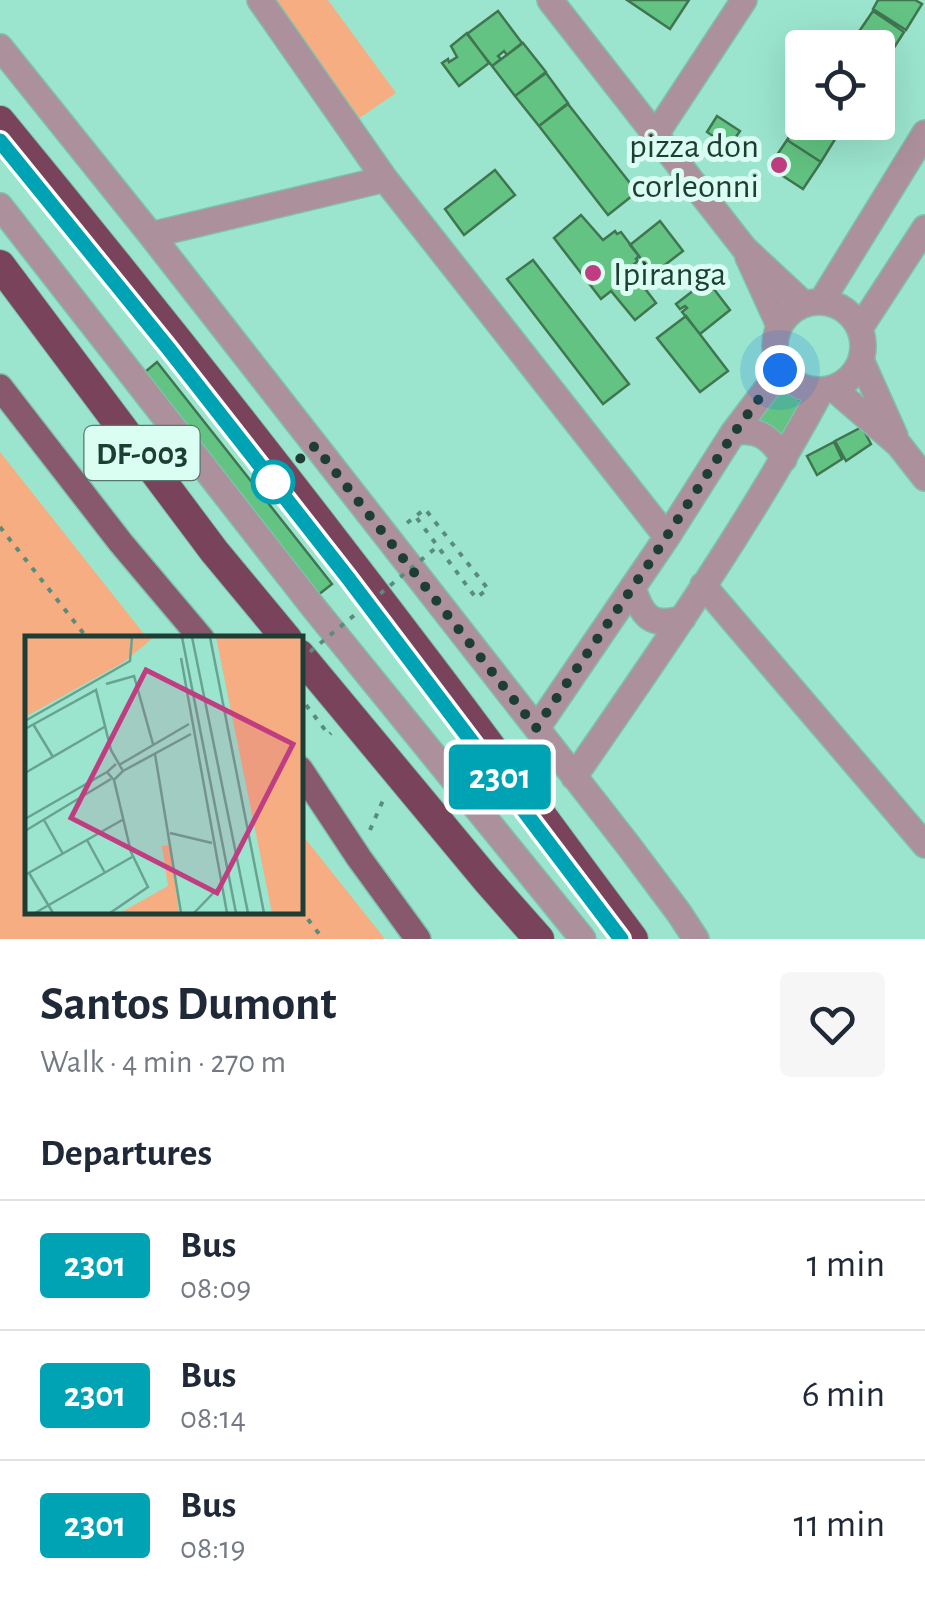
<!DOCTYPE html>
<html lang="en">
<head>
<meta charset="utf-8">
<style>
	body { margin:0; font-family:"Alegreya Sans",sans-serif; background:#f6f6f7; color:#1f2937; height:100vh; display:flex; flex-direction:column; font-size:38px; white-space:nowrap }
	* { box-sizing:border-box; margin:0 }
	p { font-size:32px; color:#747a83 }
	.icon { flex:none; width:55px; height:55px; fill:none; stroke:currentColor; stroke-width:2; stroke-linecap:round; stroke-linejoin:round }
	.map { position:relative; height:939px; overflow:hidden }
	.side { display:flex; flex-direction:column; background:#fff; flex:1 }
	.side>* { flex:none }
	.badge { padding:0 20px; border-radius:8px; font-size:35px; line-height:65px }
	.controls { position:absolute; left:785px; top:30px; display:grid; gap:20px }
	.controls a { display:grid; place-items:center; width:110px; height:110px; border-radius:10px; background:#fff; box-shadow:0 10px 40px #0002; font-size:50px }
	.you { position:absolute; width:50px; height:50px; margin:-25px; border:8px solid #fff; border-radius:50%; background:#1a73e8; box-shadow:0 0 0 15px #1a73e833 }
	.map>.badge { position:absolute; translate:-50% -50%; box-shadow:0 0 0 5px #fff }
	h2 { padding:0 40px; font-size:38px; line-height:90px }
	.round { display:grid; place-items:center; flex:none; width:105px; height:105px; border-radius:10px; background:#f6f6f7 }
	.headline { display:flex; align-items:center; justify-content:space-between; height:170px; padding:0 40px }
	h1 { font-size:48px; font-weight:600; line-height:75px }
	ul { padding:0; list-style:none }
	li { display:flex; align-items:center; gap:30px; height:130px; padding:0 40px; border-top:2px solid #e0e1e3 }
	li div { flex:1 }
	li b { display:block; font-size:38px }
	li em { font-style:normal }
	li .badge { min-width:110px; font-weight:700; text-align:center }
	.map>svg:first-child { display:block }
	.green { fill:#f5ad81 }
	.building { fill:#62c382; stroke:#407550; stroke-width:2.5 }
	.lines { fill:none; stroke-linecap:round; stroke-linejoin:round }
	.minor-casing { stroke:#80c0ac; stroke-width:28 }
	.major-casing { stroke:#80c0ac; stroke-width:28 }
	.highway-casing { stroke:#80c0ac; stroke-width:32 }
	.path { stroke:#598c7d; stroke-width:4; stroke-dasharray:5 8; stroke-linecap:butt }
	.minor { stroke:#ac909b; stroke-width:25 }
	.major { stroke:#88586c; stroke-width:25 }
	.highway { stroke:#7a435c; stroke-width:30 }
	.path-bridge { stroke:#598c7d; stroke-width:4; stroke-dasharray:5 8; stroke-linecap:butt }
	.line-casing { stroke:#fff; stroke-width:22 }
	.line { stroke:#00a3b4; stroke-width:15 }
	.walk { stroke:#1e3d34; stroke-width:10; stroke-dasharray:0 18 }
	.poi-dot { fill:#c13d81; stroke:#dafef1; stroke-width:4 }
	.stop-dot { fill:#fff; stroke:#00a3b4; stroke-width:5 }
	.labels { text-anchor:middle; stroke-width:10; stroke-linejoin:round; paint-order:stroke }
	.shield { fill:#dafef1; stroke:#56776d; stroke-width:2.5 }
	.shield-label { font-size:32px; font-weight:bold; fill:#1e3d34 }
	.poi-label { font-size:35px; fill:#1e3d34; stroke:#dafef1; text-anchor:end }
	.inset-road { fill:none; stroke:#69a290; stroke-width:2.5 }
	.view { fill:#c13d81; fill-opacity:0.15; stroke:#c13d81; stroke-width:5 }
	.inset-edge { fill:none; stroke:#1e3d34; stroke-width:5 }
</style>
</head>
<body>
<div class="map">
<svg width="925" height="939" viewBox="0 0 925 939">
	<rect width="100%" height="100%" fill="#9be5ce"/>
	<!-- green -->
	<path class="green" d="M276 0H328L396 93 358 119Z
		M0 452 148 639H28V912H300V832L385 939H0Z"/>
	<!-- building -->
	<path class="building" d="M627 0H689L670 29Z
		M878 0H915L922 4 906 30 873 9Z
		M498 11 522 43 507 55 504 51 498 56 501 59 492 66 467 34Z
		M873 11 904 32 888 57 878 51V48H873L856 36Z
		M467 33 489 63 459 86 442 63 448 59 449 62 457 57 451 46Z
		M523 43 546 72 515 96 492 66Z
		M546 73 568 103 539 126 515 96Z
		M568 104 637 192 608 215 539 126Z
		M717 116 740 131 729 147 707 132Z
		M802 117V122H817L837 136 821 162 787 140Z
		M787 140 821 162 803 189 769 167Z
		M495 170 515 195 464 235 445 209Z
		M581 215 603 240 615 231 617 234 621 232 639 256 636 259 638 261 627 270 631 275 633 273 656 303 635 320 611 291 601 299 554 238Z
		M660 221 683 251 653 274 630 245Z
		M533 260 629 384 603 404 507 279Z
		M707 280 730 310 700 334 682 312 687 308 685 306 680 309 676 304Z
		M686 316 728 371 700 392 657 338Z
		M157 362 332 584 313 599 139 377Z
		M769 380 818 412 796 446 747 414Z
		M862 427 871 444 846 461 835 441Z
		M834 442 842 459 817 475 807 456Z"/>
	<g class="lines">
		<defs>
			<path id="minor" d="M260 0 385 179 667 537
				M550 0 744 248 804 304
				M0 47 151 235 628 845 679 913 696 939
				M656 134 744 0
				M0 206 314 608 583 939
				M151 235 385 179
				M748 257 779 325
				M775 346a44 44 0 1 1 88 0a44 44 0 1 1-88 0Z
				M821 302 925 133
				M860 328 925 228
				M861 360 895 436
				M834 389 899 445 925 478
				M733 433C758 427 772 439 784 459
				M703 585 925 845
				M633 588C642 617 652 628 683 618
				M537 728 667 537 733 433 780 371
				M574 777C661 651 749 525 821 391"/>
			<path id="major" d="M0 387 121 543 202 639
				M300 769 359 858 418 939"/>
			<path id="highway" d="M0 121C145 297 286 476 424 658 495 751 563 846 633 939
				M0 265 214 551 287 639
				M300 655 487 880 539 939"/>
		</defs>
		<!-- minor casing -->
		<use href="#minor" class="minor-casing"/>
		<!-- major casing -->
		<use href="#major" class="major-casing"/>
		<!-- highway casing -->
		<use href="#highway" class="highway-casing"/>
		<!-- path -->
		<path class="path" d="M407 523 425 509 488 589 476 598 416 517
			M0 527 88 639
			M306 705 329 735 331 733
			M370 830 384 798
			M300 909 323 939"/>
		<!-- minor -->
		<use href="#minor" class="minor"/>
		<!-- major -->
		<use href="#major" class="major"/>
		<!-- highway -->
		<use href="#highway" class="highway"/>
		<!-- path-bridge -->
		<path class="path-bridge" d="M300 660 438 546"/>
	</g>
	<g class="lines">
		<defs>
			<path id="line" d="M0 141 168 348 348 578 621 939"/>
		</defs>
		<!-- line casing -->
		<use href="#line" class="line-casing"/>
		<!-- line -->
		<use href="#line" class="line"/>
		<!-- walk -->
		<path class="walk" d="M273 482 315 446 536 728 650 562 734 433 780 370"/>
	</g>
	<!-- markers -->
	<g class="poi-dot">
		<circle cx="779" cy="165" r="10"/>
		<circle cx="593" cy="273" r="10"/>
	</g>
	<circle class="stop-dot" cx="273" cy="482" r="20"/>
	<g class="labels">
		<!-- shield labels -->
		<rect class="shield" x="84.5" y="426" width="115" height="54" rx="8"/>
		<g class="shield-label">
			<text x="142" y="464">DF-003</text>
		</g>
		<!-- poi labels -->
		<g class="poi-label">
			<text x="759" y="157">pizza don<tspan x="759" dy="40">corleonni</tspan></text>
			<text x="613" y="285" text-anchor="start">Ipiranga</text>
		</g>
	</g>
	<!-- overview -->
	<g transform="translate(25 636)">
		<rect width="278" height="278" fill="#9be5ce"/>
		<path d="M0 1H129L99 26 0 81ZM191 1H277V277H247ZM145 209 154 277H95L143 250 137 210Z" fill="#f5ad81"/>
		<path class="inset-road" d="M157 1 211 277M167 1 223 277M185 1 239 277M156 22 202 277M81 48 109 40 128 108M0 85 105 25 107 1M8 88 28 121M0 93 71 54 86 114 98 135 89 144 82 136 91 128M130 118 156 277M94 129 164 88M98 135 166 98M0 137 81 90M0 183 82 136M19 184 38 218M0 195 86 143M145 197 187 207M62 204 80 237M4 237 28 277M0 239 99 183M10 277 107 221M85 277 123 251 106 216 89 144M169 277 195 250"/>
		<path class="view" d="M121 34 268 108 192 257 46 182Z"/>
		<rect width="278" height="278" class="inset-edge"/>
	</g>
</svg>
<div class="controls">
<a><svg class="icon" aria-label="locate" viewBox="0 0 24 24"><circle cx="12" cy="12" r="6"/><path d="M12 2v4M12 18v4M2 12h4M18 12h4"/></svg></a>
</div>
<div class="you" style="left:780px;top:370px"></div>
<b class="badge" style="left:500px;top:777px;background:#00a3b4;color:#fff">2301</b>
</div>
<section class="side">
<div class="headline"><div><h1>Santos Dumont</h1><p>Walk · 4 min · 270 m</p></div><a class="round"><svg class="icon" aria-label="heart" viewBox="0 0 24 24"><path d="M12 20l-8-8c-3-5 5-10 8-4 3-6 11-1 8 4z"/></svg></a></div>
<h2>Departures</h2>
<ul>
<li><span class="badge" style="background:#00a3b4;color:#fff">2301</span><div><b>Bus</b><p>08:09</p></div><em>1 min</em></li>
<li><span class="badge" style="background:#00a3b4;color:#fff">2301</span><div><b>Bus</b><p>08:14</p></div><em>6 min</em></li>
<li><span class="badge" style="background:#00a3b4;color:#fff">2301</span><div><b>Bus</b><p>08:19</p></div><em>11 min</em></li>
</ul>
</section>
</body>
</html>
